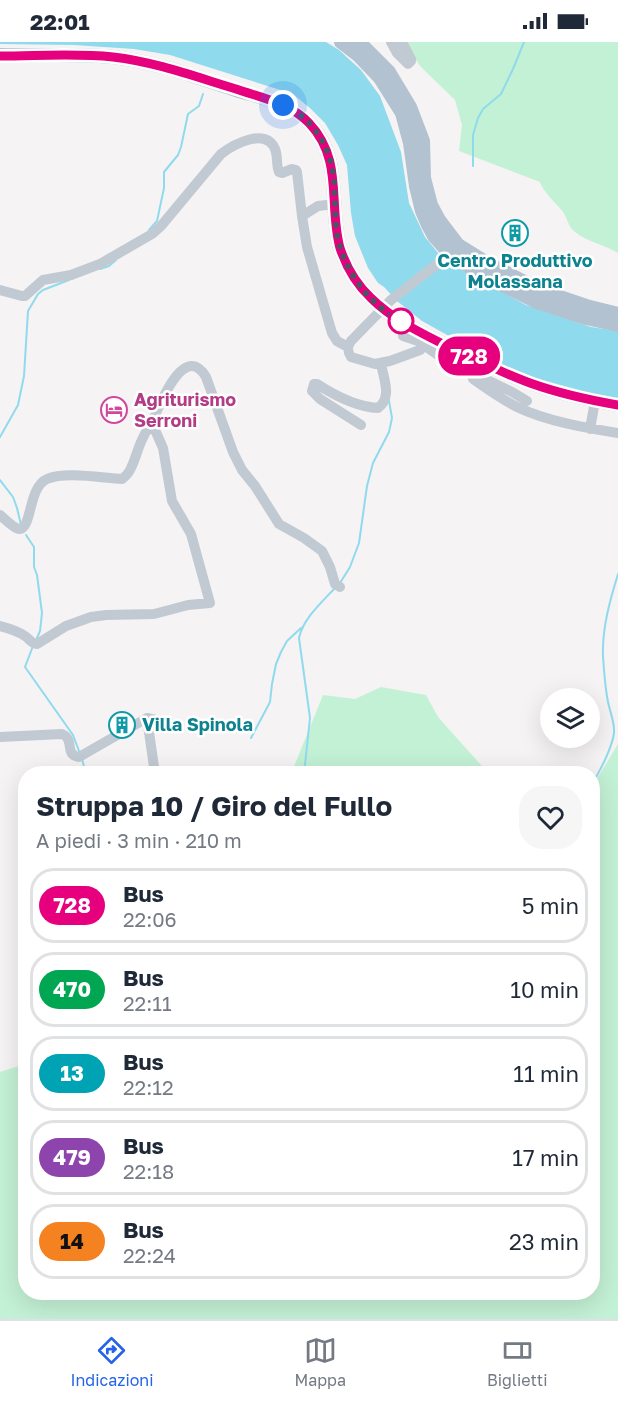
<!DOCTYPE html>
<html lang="it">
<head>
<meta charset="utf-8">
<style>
	body { margin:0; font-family:"Golos Text",sans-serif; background:#f6f6f7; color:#1f2937; height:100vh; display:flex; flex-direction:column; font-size:22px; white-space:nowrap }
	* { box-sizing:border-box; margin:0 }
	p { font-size:20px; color:#747a83 }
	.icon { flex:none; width:33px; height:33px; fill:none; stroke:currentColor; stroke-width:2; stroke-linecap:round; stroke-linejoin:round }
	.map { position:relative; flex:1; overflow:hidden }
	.details { position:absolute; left:18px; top:724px; width:582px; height:534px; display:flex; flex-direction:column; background:#fff; border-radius:24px; box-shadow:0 6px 24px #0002 }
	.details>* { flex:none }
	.badge { padding:0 12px; border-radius:20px; font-size:21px; line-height:39px }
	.buttons { position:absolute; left:540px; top:646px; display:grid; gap:12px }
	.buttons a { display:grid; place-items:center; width:60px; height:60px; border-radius:50%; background:#fff; box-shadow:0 6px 24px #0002; font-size:30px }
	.you { position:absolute; width:30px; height:30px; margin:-15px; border:4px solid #fff; border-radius:50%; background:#1a73e8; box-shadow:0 0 0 9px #1a73e833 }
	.map>.badge { position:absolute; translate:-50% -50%; box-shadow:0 0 0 3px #fff }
	.round { display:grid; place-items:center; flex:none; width:63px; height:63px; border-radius:24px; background:#f6f6f7 }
	.summary { display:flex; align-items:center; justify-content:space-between; height:102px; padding:0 18px }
	h1 { font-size:28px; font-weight:700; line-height:45px }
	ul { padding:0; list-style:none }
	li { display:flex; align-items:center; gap:18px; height:75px; margin:0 12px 9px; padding:0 6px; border:3px solid #e0e1e3; border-radius:24px }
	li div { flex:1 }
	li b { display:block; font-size:22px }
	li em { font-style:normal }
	li .badge { min-width:66px; font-weight:700; text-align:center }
	.status { display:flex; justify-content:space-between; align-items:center; height:42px; padding:0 30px; background:#fff; direction:ltr }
	.status svg { height:16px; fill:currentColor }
	.dock { display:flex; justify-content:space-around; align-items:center; height:84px; border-top:2px solid #e0e1e3; background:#fff; font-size:16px; color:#747a83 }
	.dock a { display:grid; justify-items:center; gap:3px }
	.dock .selected { color:#2563eb }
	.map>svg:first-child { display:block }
	.green { fill:#c3f1d5 }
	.water { fill:#90daee }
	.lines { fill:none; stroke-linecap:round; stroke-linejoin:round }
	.stream { stroke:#90daee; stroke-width:2 }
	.minor { stroke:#c1cad2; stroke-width:10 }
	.major { stroke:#b3c2d1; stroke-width:14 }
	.line-casing { stroke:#fff; stroke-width:14 }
	.line { stroke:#e6007e; stroke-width:9 }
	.walk { stroke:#4a5661; stroke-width:6; stroke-dasharray:0 10.8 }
	.stop-dot { fill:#fff; stroke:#e6007e; stroke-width:3 }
	.labels { text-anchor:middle; stroke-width:5; stroke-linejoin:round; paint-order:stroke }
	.culture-label { font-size:18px; font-weight:bold; fill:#0d838f; stroke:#fff }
	.hotel-label { font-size:18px; font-weight:bold; fill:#b23c85; stroke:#fff; text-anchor:start }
</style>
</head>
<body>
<div class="status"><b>22:01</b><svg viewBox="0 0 49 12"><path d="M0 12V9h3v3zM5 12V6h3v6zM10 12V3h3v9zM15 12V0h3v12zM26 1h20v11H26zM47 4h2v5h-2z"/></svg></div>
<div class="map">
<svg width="618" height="1277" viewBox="0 0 618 1277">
	<rect width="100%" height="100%" fill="#f5f3f3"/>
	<!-- green -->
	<path class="green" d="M403 0H618V211C605 203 588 200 575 190 568 185 568 177 563 170 557 162 543 150 540 140L459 109 462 83 455 58 421 25Z
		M381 645 426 653 438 675 489 732H291L323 653 355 657Z
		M618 702V1277H0V1030L25 1022 26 1251H592V745Z"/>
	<!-- water -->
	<path class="water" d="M0 0H326L339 8 361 28 380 54 401 110 409 161 425 195 439 212 460 227 526 263 591 285 618 289V356L590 351 535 336 492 318 422 279 397 259 384 245 378 241 368 226 355 194 351 171 347 123 338 103 325 81 311 67 293 52 170 13 134 7 74 3 0 2Z"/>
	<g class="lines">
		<!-- stream -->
		<path class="stream" d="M473 124V93L478 76 483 67 501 52 513 27 524 0
			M149 188 157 179 164 146V130L178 113 181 105 188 72 199 64 203 52
			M100 227 109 224 116 218
			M0 395 18 363 24 334 28 269 38 252 43 248 69 238
			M0 438 13 455 17 466 21 483
			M26 493 34 505V525L37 533 42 571 40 589 37 596
			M340 541 350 525 359 501 367 444 373 421 389 390 392 376 389 359
			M33 604 25 625 73 693 79 709
			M251 696 270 660 272 642 276 622 281 610 287 599 301 586
			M82 717 86 732
			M304 732 310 676 299 596C303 577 321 561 334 547
			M592 742C600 729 612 706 614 691 615 681 610 670 608 660 605 645 604 629 603 614 602 586 610 558 618 532"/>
		<!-- minor -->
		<path class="minor" d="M391 0 397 11 408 22 411 19V17L402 0
			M335 162 318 164 302 174 307 205 332 291 337 299 348 305
			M0 248 22 254H25L43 238 71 233 100 222 152 192 161 184 221 112C234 102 266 85 275 107 278 114 276 123 279 130L282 131 292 127 296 128 297 130 302 174
			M403 294 418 299 442 316 512 350 527 359
			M431 296 420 308 390 319 375 322 351 315C347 309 347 305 351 299L391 258 450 212
			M471 330 473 337C487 347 501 357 517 365 546 379 586 386 618 391
			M361 383 320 357 312 349 314 342H317C334 353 357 365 378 366 393 355 383 336 381 321
			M590 387 595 359
			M0 473C5 477 13 486 19 487 32 488 28 445 47 437 65 429 102 436 122 437 126 434 129 431 131 426 135 418 137 409 141 400 145 390 152 380 156 371 163 355 186 301 206 335L233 410 242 428 255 444 279 482 304 496 322 509 330 525 335 542 340 545
			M0 584C8 586 18 589 25 594 30 597 30 601 37 602L66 584 91 575 106 573 154 572 188 563 210 561 191 492 172 459 163 406 151 379
			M147 676 155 732
			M0 695 62 692C76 698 63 712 79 715L147 676 169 681"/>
		<!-- major -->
		<path class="major" d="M341 0 358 13 380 36 402 71 410 101 416 144 422 169 428 183 434 194 450 212 480 232 537 260 586 276 618 283
			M359 0 389 30 410 65 423 99 424 136 431 163 439 178 458 203 487 221 542 249 586 264 618 272
			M0 13C37 14 77 11 113 15 156 20 196 35 236 48 262 56 290 61 309 81 344 117 328 163 340 206 346 224 357 243 371 256 392 277 421 291 447 304 475 317 502 331 530 341 558 351 589 358 618 363"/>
	</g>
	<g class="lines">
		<defs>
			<path id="line" d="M0 14C37 14 76 11 113 15 156 20 196 35 236 47 262 56 290 61 309 81 344 118 328 162 340 206 346 224 357 243 371 256 392 277 421 291 447 304 475 317 502 331 530 341 558 351 589 358 618 363"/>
		</defs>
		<!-- line casing -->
		<use href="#line" class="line-casing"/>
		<!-- line -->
		<use href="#line" class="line"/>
		<!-- walk -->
		<path class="walk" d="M283 63C311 74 329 103 333 131 336 151 334 172 337 192 343 227 369 263 401 279"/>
	</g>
	<!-- icons -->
	<defs>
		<symbol id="building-ring" viewBox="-11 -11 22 22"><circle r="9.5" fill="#fff" stroke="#0f9aa8" stroke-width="1.5"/><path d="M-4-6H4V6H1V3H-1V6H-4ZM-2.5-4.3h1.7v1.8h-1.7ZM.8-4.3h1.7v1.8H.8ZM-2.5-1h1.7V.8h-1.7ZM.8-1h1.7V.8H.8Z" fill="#0f9aa8"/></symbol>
		<symbol id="hotel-ring" viewBox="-11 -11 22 22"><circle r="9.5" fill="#fff" stroke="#d1479c" stroke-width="1.5"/><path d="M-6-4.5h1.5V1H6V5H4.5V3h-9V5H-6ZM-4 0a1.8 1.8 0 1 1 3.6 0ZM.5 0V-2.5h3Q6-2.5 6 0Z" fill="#d1479c"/></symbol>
	</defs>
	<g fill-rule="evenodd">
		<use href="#building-ring" x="500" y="176" width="30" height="30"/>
		<use href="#hotel-ring" x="99" y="353" width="30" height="30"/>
		<use href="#building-ring" x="107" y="668" width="30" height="30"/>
	</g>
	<!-- markers -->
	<circle class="stop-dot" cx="401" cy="279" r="12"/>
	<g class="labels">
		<!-- culture labels -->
		<g class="culture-label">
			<text x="515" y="225">Centro Produttivo<tspan x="515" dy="21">Molassana</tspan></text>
			<text x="142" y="689" text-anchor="start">Villa Spinola</text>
		</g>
		<!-- hotel labels -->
		<g class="hotel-label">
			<text x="134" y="364">Agriturismo<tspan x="134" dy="21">Serroni</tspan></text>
		</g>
	</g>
</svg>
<div class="buttons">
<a><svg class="icon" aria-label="layers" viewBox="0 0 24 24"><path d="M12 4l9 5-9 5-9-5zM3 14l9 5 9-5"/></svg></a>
</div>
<div class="you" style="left:283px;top:63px"></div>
<b class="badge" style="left:469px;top:314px;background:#e6007e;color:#fff">728</b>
<section class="details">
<div class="summary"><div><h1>Struppa 10 / Giro del Fullo</h1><p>A piedi · 3 min · 210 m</p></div><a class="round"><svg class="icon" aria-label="heart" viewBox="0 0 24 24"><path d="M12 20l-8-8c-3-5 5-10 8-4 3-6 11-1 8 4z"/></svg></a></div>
<ul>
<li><span class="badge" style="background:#e6007e;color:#fff">728</span><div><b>Bus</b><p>22:06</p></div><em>5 min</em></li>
<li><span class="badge" style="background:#00a651;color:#fff">470</span><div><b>Bus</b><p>22:11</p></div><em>10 min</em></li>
<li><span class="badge" style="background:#00a3b4;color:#fff">13</span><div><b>Bus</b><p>22:12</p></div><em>11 min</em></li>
<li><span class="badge" style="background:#8e44ad;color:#fff">479</span><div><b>Bus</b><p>22:18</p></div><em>17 min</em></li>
<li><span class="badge" style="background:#f58220;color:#111">14</span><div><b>Bus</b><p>22:24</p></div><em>23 min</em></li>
</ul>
</section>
</div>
<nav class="dock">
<a class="selected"><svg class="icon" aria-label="directions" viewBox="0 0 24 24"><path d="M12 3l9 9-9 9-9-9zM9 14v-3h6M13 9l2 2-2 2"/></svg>Indicazioni</a>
<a><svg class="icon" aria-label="map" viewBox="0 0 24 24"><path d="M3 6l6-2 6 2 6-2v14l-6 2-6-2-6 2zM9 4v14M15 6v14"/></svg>Mappa</a>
<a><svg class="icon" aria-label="tickets" viewBox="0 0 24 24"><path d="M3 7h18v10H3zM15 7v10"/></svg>Biglietti</a>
</nav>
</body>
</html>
